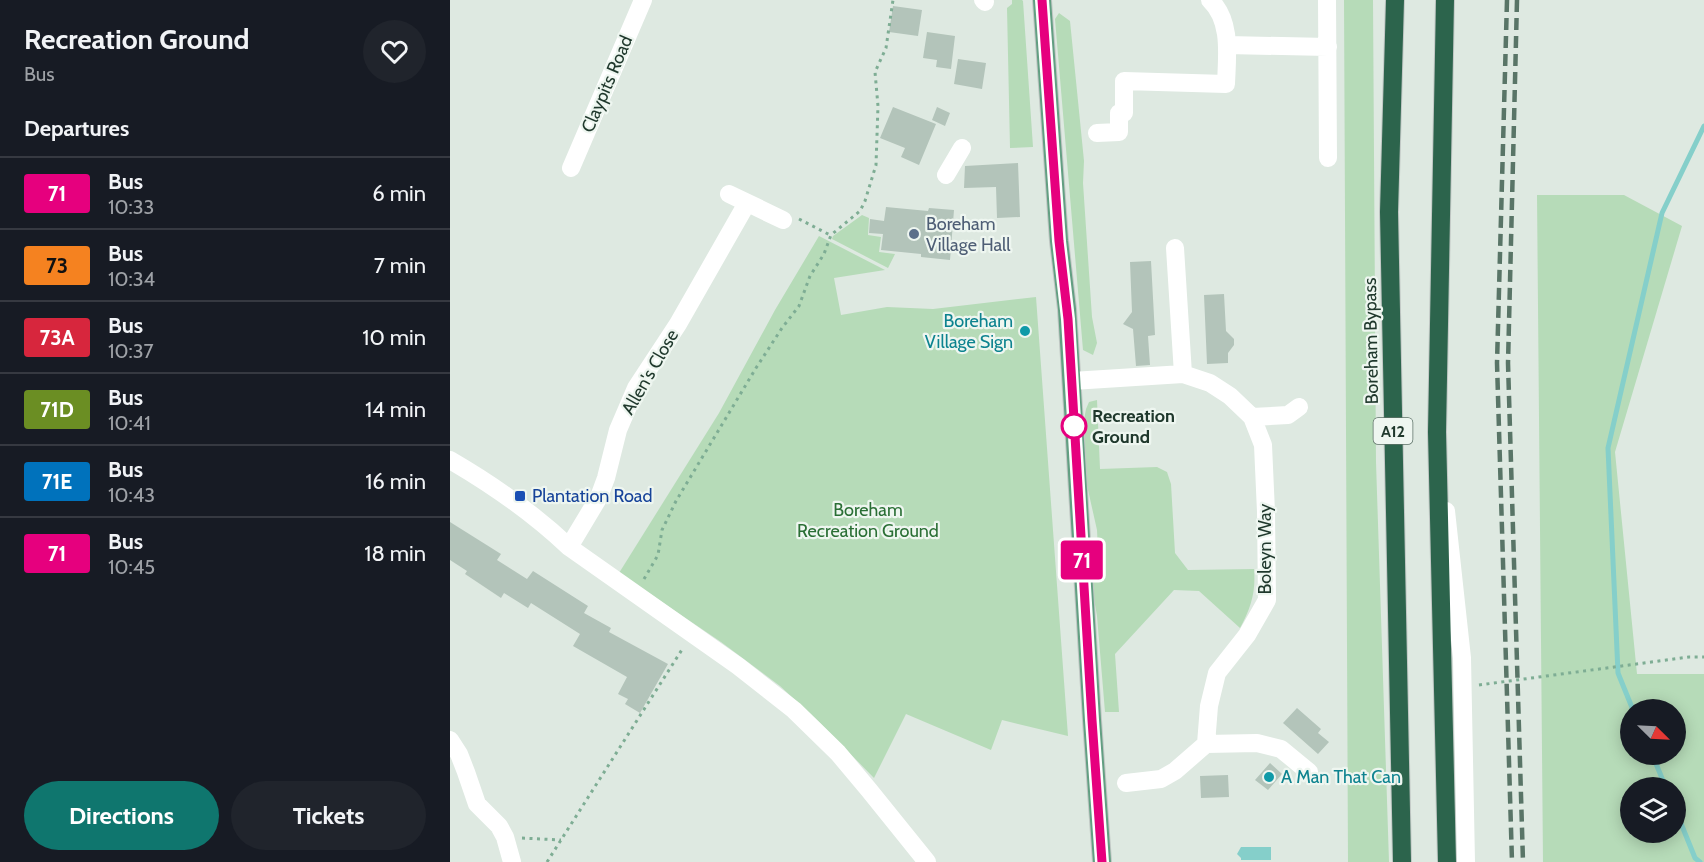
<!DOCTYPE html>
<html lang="en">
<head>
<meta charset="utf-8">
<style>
	body { margin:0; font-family:Cabin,sans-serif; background:#20242c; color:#f1f3f6; height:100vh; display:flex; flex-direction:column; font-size:22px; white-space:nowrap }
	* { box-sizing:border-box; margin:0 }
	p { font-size:20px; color:#9ea1a6 }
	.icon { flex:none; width:33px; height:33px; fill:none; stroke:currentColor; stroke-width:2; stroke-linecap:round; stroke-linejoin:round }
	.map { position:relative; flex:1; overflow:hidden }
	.panel { display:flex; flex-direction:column; background:#171b24; width:450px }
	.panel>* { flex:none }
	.badge { padding:0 12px; border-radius:4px; font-size:21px; line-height:39px }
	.needle { width:39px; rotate:114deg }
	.controls { position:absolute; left:1170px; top:699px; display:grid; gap:12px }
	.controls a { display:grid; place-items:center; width:66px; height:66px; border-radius:50%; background:#171b24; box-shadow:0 3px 15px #0003; font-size:30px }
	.map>.badge { position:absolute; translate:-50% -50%; box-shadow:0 0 0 3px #fff }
	h2 { padding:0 24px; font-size:22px; line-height:54px }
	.round { display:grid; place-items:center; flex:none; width:63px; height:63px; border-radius:32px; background:#20242c }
	.headline { display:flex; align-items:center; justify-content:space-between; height:102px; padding:0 24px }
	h1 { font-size:28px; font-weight:800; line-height:45px }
	.action { display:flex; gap:12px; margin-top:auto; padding:12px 24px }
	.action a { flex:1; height:69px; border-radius:36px; background:#0f766e; color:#fff; font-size:24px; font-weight:800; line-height:69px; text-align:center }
	.action a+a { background:#20242c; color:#f1f3f6 }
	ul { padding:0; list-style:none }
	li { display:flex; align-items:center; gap:18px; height:72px; padding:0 24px; border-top:2px solid #363941 }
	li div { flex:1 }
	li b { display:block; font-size:22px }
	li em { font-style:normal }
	li .badge { min-width:66px; font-weight:700; text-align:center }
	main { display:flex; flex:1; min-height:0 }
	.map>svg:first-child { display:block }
	.green { fill:#b6dbb8; fill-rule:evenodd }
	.water { fill:#85cfca }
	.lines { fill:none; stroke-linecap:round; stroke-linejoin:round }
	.stream { stroke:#85cfca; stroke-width:5 }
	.building { fill:#b3c4ba }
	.major-casing { stroke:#c0c7c4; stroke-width:20 }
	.highway-casing { stroke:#c0c7c4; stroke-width:20 }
	.path { stroke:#7ead94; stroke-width:3; stroke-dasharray:3 4.5; stroke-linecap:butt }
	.minor { stroke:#fff; stroke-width:18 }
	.major { stroke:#629f82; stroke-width:18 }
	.highway { stroke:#2c644c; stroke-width:18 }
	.rail { stroke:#597567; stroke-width:4.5; stroke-dasharray:12 6; stroke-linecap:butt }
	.line-casing { stroke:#fff; stroke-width:14 }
	.line { stroke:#e6007e; stroke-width:9 }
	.service-dot { fill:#5c6f8a; stroke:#eef6f0; stroke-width:2 }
	.culture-dot { fill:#0f9aa8; stroke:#eef6f0; stroke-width:2 }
	.stop-dot { fill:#fff; stroke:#e6007e; stroke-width:3 }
	.transit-dot { fill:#1a4fb4; stroke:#eef6f0; stroke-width:2 }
	.labels { text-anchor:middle; stroke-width:4.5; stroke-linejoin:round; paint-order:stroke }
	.shield { fill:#eef6f0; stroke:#5d7167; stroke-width:1.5 }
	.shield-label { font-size:16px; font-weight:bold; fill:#1f382c }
	.street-label { font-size:18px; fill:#1f382c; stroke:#eef6f0 }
	.service-label { font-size:18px; fill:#4e5e75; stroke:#eef6f0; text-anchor:start }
	.culture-label { font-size:18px; fill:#0d838f; stroke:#eef6f0; text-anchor:end }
	.stop-label { font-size:18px; font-weight:bold; fill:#1f382c; stroke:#eef6f0; text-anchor:start }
	.transit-label { font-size:18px; fill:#164399; stroke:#eef6f0; text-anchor:start }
	.park-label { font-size:18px; fill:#2a6f35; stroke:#eef6f0 }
</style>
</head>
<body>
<main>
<section class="panel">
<div class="headline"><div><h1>Recreation Ground</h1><p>Bus</p></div><a class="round"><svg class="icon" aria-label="heart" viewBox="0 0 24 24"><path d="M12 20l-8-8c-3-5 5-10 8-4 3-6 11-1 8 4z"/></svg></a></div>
<h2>Departures</h2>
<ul>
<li><span class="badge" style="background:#e6007e;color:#fff">71</span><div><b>Bus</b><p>10:33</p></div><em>6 min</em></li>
<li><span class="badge" style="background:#f58220;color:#111">73</span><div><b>Bus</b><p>10:34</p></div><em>7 min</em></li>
<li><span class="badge" style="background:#d7263d;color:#fff">73A</span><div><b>Bus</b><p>10:37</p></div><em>10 min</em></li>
<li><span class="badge" style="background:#6b8e23;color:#fff">71D</span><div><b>Bus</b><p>10:41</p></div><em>14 min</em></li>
<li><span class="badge" style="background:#0072bc;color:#fff">71E</span><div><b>Bus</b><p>10:43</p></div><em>16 min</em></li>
<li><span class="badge" style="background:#e6007e;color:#fff">71</span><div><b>Bus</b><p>10:45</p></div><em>18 min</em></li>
</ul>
<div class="action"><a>Directions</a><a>Tickets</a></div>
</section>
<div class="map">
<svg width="1254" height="862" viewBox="0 0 1254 862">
	<rect width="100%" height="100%" fill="#dee9e1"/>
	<!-- green -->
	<path class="green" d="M562 0H572L573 1 583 147 560 148 557 8 562 4Z
		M894 0H923L926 462 939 862H898Z
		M609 13 620 21 634 161 633 183 642 317 647 343 643 355 633 350 605 19Z
		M1087 195H1174L1232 226 1165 452 1187 674H1254V862H1093ZM1180 710H1226V754H1180ZM1180 788H1226V832H1180Z
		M412 215 419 218 418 235 431 237 429 252 445 254 438 268 382 239 383 236Z
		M369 236 435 270 384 278 391 315 437 307 483 309 586 297 618 736 552 720 541 750 456 714 424 778 370 723 330 686 271 642 169 573 269 413 325 310Z
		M647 400 650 469 707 467 717 472 721 484 725 553 738 570 804 569C806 592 801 608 790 628L749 591 724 590 665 654 669 712H655L647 616 642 588 648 550 647 530 636 481 634 420 636 409 639 402Z"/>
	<!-- water -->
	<path class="water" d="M791 847H821V860H791V858L787 854Z"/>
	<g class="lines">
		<!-- stream -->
		<path class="stream" d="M1183 710 1168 673 1158 448 1212 213 1254 126
			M1202 754 1216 788
			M1226 811 1245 858 1250 862"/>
	</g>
	<!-- building -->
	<path class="building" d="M443 6 472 10 468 36 439 32Z
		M477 32 505 36 501 69 486 67 487 60 473 58Z
		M508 59 536 63 532 89 504 84Z
		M443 107 486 124 469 165 451 157 455 148 430 138Z
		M487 107 500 113 495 126 482 120Z
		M568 163 570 217 547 218 546 187 514 188 515 166Z
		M436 207 478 211 479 208 504 210 500 260 471 257V254L431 250 433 234 419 233 420 219 434 221Z
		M701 261 705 335 698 336 700 365 686 366 683 329 673 324 682 312 680 262Z
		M774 294 776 331 784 339V345L778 353V363L757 364 754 295Z
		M0 522 51 554 47 560 77 579 83 571 138 606 134 613 161 628 159 632 218 664 190 713 175 704 178 699 168 694 177 677 123 646 130 634 81 603 78 608 54 593 51 598 15 574 17 571 0 560Z
		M847 708 871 729 868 733 879 742 868 754 833 723Z
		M820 763 832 774 818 790 805 780Z
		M778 775 779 797 751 798 750 776Z"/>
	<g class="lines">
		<defs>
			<path id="major" d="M592 0 609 241 617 309 642 720 652 862"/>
			<path id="highway" d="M945 0 939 212 952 862
				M995 0 987 432 997 862"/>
		</defs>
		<!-- major casing -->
		<use href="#major" class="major-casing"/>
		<!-- highway casing -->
		<use href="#highway" class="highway-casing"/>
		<!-- path -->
		<path class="path" d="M349 219 380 235
			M194 579 208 555 212 530 226 501 306 368 332 328 349 306 360 276 374 254 381 235 410 211 415 201 426 165 428 106 425 72 436 48 443 0
			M1029 685 1239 657H1254
			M72 838 111 840
			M97 862 233 648"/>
		<!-- minor -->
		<path class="minor" d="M533 0 535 2
			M877 0 878 158
			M777 45 878 47
			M647 133 669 132V113H674V81L776 84C777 56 782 21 760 0
			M121 168 193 0
			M496 175 512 148
			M279 194 333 220
			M725 248 733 374
			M622 381 733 374 760 383 780 396 802 417 813 445 816 512 817 600 797 635 767 673 759 706 756 744 807 743 831 749 859 772
			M802 417 838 415 849 407
			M0 460C43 485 83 513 119 547L288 666 344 710 388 753 419 790 477 862
			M996 511 1012 658 1016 862
			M119 547 149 497 156 478 168 430 186 388 228 324 297 203
			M0 740 9 754 16 772 27 804 49 826 55 837 62 862
			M676 783 711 779 725 771 756 744"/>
		<!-- major -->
		<use href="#major" class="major"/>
		<!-- highway -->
		<use href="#highway" class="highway"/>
		<!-- rail -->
		<path class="rail" d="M1057 0 1047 363 1062 862
			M1067 0 1058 363 1073 862"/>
	</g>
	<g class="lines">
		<defs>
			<path id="line" d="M592 0 609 241 618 319 642 720 652 862"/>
		</defs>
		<!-- line casing -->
		<use href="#line" class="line-casing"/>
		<!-- line -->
		<use href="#line" class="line"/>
	</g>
	<!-- markers -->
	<circle class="service-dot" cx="464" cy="234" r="6"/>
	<g class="culture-dot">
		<circle cx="575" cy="331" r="6"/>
		<circle cx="819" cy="777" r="6"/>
	</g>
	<circle class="stop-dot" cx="624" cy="426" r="12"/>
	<rect class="transit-dot" x="64" y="490" width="12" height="12" rx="3"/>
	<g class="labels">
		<!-- shield labels -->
		<rect class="shield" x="923.5" y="418" width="39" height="26" rx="4.5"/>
		<g class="shield-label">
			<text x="943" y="437">A12</text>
		</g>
		<!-- street labels -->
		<g class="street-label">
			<text transform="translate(157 84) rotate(-67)" y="6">Claypits Road</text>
			<text transform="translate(921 341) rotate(-91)" y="6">Boreham Bypass</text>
			<text transform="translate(200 372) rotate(-60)" y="6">Allen's Close</text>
			<text transform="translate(815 549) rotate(-90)" y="6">Boleyn Way</text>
		</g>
		<!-- service labels -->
		<g class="service-label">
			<text x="476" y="230">Boreham<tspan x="476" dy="21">Village Hall</tspan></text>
		</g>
		<!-- culture labels -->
		<g class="culture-label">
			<text x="563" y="327">Boreham<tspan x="563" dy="21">Village Sign</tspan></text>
			<text x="831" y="783" text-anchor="start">A Man That Can</text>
		</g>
		<!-- stop labels -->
		<g class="stop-label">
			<text x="642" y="422">Recreation<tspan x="642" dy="21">Ground</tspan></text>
		</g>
		<!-- transit labels -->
		<g class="transit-label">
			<text x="82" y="502">Plantation Road</text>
		</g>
		<!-- park labels -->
		<g class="park-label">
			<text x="418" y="516">Boreham<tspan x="418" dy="21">Recreation Ground</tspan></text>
		</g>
	</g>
</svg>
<div class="controls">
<a><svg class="needle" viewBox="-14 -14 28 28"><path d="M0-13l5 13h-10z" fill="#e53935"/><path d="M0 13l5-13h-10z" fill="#9ea1a6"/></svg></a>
<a><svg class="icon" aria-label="layers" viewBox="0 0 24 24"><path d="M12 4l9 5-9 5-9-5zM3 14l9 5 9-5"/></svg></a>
</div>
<b class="badge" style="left:632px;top:560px;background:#e6007e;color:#fff">71</b>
</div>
</main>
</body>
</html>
